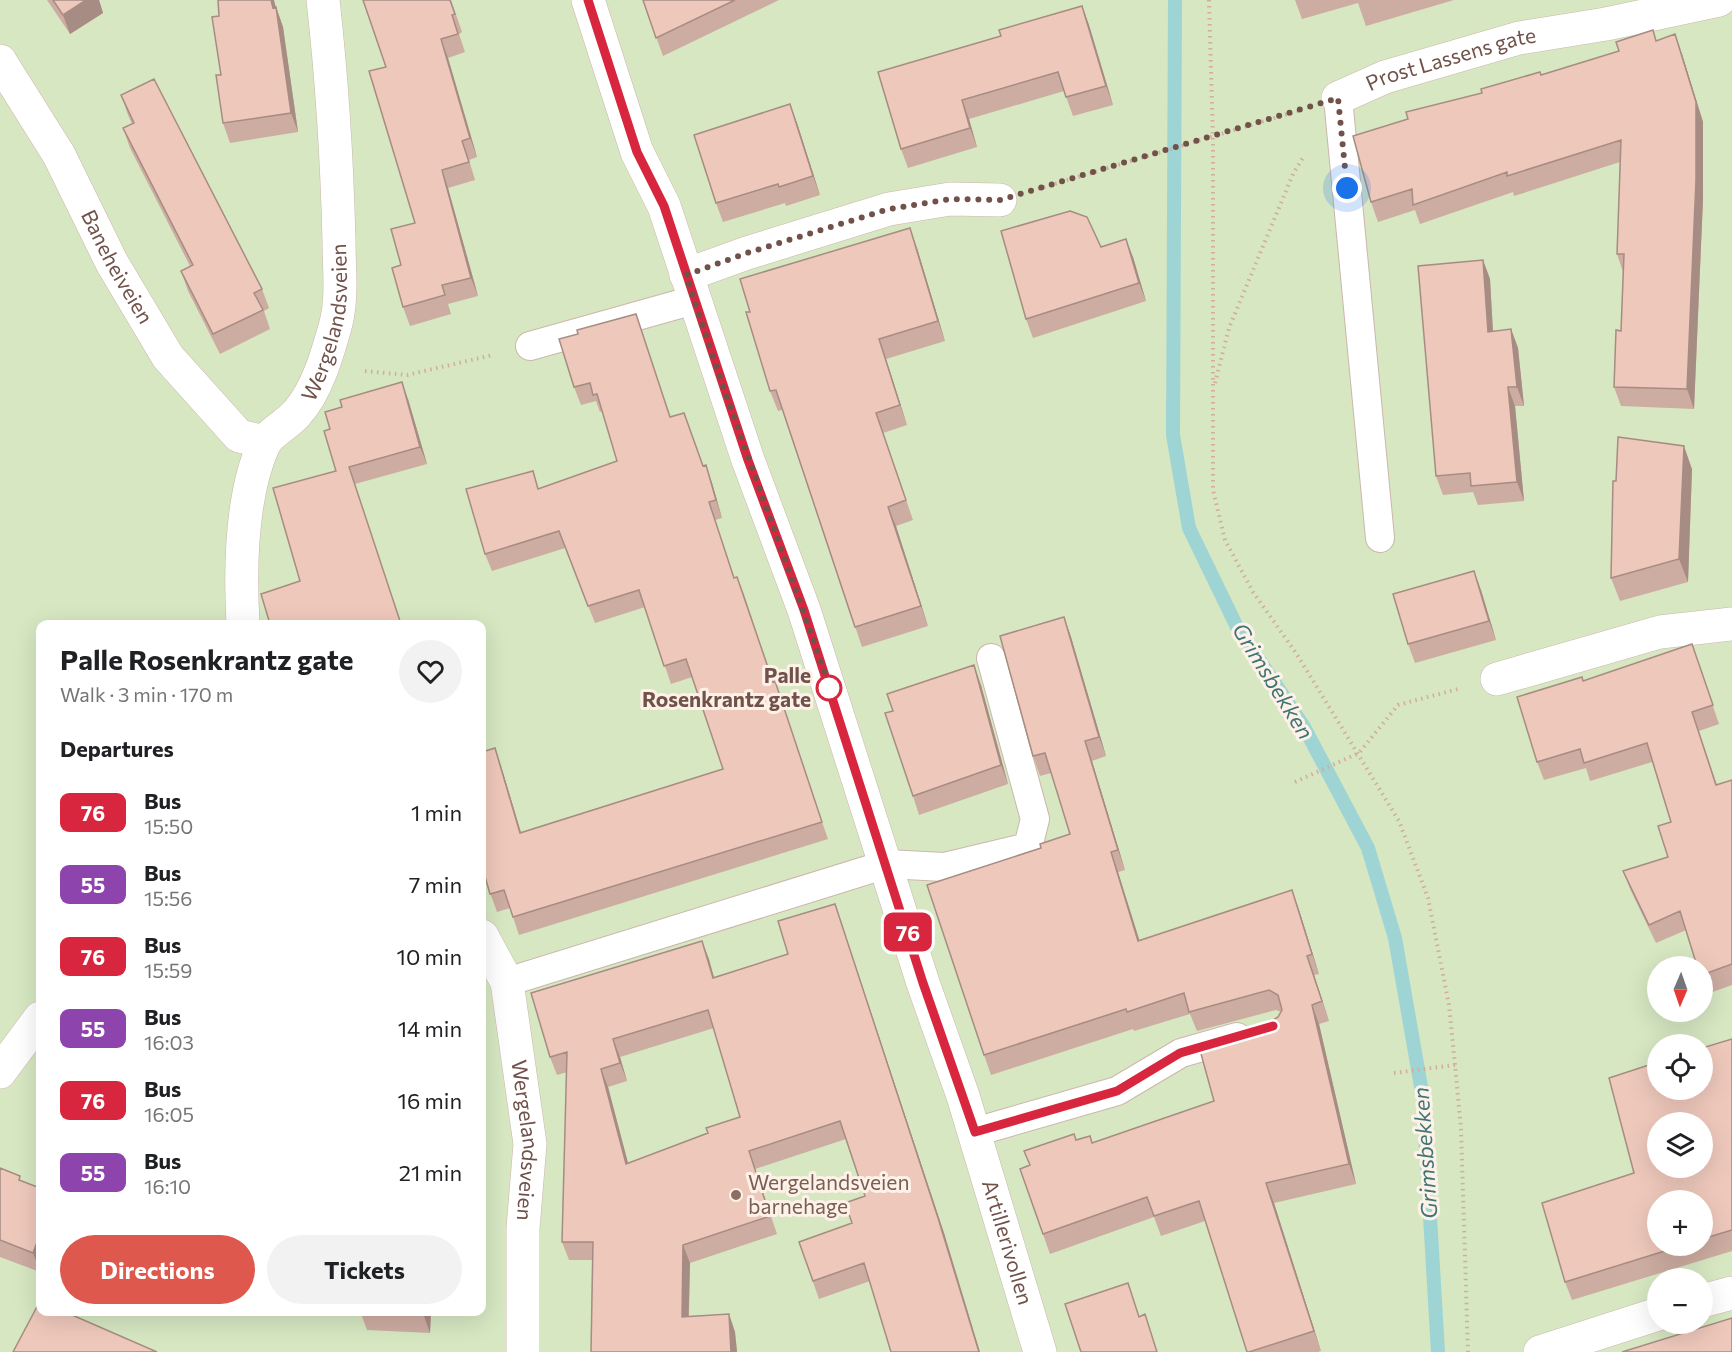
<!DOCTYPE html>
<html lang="en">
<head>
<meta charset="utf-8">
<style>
	body { margin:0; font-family:Commissioner,sans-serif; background:#f2f2f2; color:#202124; height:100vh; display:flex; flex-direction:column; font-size:22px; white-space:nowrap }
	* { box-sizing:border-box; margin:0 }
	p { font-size:20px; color:#757577 }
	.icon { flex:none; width:33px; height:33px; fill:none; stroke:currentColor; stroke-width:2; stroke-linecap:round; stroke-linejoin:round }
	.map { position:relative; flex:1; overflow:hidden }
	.details { position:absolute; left:36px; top:620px; width:450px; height:696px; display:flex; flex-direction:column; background:#fff; border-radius:12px; box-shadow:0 6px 24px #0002 }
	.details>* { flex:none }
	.badge { padding:0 12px; border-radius:9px; font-size:21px; line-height:39px }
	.needle { width:39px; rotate:182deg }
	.buttons { position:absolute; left:1647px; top:956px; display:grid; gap:12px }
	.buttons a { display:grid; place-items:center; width:66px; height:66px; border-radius:50%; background:#fff; box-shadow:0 6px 24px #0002; font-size:30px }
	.you { position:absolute; width:30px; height:30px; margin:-15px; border:4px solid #fff; border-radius:50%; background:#1a73e8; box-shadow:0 0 0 9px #1a73e833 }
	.map>.badge { position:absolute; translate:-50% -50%; box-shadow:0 0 0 3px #fff }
	h2 { padding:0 24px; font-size:22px; line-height:54px }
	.round { display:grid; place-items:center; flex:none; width:63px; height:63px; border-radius:32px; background:#f2f2f2 }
	.headline { display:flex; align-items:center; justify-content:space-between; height:102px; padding:0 24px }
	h1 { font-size:28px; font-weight:700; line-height:45px }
	.primary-button { display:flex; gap:12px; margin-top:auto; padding:12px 24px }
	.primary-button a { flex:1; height:69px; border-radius:36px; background:#df584d; color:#fff; font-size:24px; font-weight:700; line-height:69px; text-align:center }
	.primary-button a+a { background:#f2f2f2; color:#202124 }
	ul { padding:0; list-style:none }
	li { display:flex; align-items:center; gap:18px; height:72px; padding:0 24px }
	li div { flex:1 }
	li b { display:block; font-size:22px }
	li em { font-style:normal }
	li .badge { min-width:66px; font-weight:700; text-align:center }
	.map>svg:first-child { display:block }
	.green { fill:#d6e7c2; fill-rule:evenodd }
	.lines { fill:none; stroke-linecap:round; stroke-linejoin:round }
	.stream { stroke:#9fd4d4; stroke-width:14 }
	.lane-casing { stroke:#cdb6ac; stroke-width:30 }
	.street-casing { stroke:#cdb6ac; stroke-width:34 }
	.path { stroke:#d3ab9f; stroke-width:4; stroke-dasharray:1.5 4.5; stroke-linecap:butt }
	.lane { stroke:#fff; stroke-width:28 }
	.street { stroke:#fff; stroke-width:33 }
	.wall { fill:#cdaca1; fill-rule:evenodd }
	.shaded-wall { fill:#a78c83 }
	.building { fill:#eec8bb; stroke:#a78c83; stroke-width:1.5; fill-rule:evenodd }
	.line-casing { stroke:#fff; stroke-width:14 }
	.line { stroke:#d7263d; stroke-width:9 }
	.walk { stroke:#71524a; stroke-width:6; stroke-dasharray:0 10.8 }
	.stop-dot { fill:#fff; stroke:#d7263d; stroke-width:3 }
	.education-dot { fill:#8d6e63; stroke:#fef2e8; stroke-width:2 }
	.labels { text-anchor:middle; stroke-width:6; stroke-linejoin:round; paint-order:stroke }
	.street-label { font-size:21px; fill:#71524a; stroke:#fef2e8 }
	.stop-label { font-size:21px; font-weight:bold; fill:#71524a; stroke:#fef2e8; text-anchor:end }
	.education-label { font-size:21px; fill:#785e54; stroke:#fef2e8; text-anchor:start }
	.water-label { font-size:22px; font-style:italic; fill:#3f7576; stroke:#fef2e8 }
</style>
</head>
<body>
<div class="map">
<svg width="1732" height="1352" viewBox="0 0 1732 1352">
	<rect width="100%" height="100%" fill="#fbede2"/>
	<!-- green -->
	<path class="green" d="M0 0H1732V1352H0ZM40 624H482V1311H40ZM1658 966H1702V1011H1658ZM1658 1044H1702V1089H1658ZM1658 1122H1702V1167H1658ZM1658 1200H1702V1245H1658ZM1658 1278H1702V1323H1658Z"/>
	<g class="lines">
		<!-- stream -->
		<path class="stream" d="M1175 0 1173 435 1189 528 1236 625 1304 727 1368 848 1395 938 1423 1098 1438 1352"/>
		<defs>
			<path id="lane" d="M1338 98 1380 538
				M530 346 694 300
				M507 982 887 864 944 867 1028 847 1035 819 991 658
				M975 1132 1117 1091 1181 1053 1237 1037"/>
			<g id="street">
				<path id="s1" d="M588 0 637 152 664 206 748 460 804 610 923 983 963 1096 1040 1352"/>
				<path id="s2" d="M0 61 59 155 112 263 168 357 239 436 265 442"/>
				<path id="s3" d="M1338 98 1385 77 1519 38 1606 24 1719 0"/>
				<path d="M686 275 747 253 889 209 950 199 1000 200"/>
				<path id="s4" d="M243 624C240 570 241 495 264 444 270 432 288 424 297 413 317 391 327 355 335 327 343 299 339 269 339 241 337 160 332 80 323 0"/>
				<path d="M1497 679 1660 632 1732 624"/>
				<path id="s5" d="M482 936 507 982 530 1144 523 1228V1352"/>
				<path d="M0 1072 40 1018"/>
				<path d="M1702 1301 1732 1293"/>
				<path d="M1540 1352 1658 1314"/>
			</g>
		</defs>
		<!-- lane casing -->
		<use href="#lane" class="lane-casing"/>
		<!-- street casing -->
		<use href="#street" class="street-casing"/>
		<!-- path -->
		<path class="path" d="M1209 0 1213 138V490L1225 540 1253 592 1296 653 1399 821 1428 898 1449 1005 1455 1065 1461 1129 1468 1352
			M1038 189 1301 110
			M365 371 407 375 493 355
			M1215 383 1229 328 1293 174 1304 156
			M1295 782 1359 753 1398 705 1458 689
			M1394 1073 1455 1065"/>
		<!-- lane -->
		<use href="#lane" class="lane"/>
		<!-- street -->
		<use href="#street" class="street"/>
	</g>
	<!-- wall -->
	<path class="wall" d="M47 0H99L103 13 70 34Z
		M451 0 462 32 459 34 465 52 448 58 477 157 469 160 475 180 448 188 478 296 448 304 451 314 410 326 403 307 401 265 415 223 386 67Z
		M643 0H779L663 56Z
		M1295 0H1454L1366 26 1358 3 1302 19Z
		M1082 6 1089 25 1113 105 1073 116 1064 91 969 119 977 147 908 168 901 149 1001 36Z
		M276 7 283 27 298 132 230 143 223 123 221 75Z
		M1656 40 1682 54 1703 122V199L1694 409 1621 406 1614 387 1621 331 1623 272 1617 254 1620 162 1514 196 1513 192 1420 224 1415 210 1378 222 1371 202 1408 119 1482 93Z
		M121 95 262 289 269 308 264 311 270 329 220 354 188 291 181 271 190 266 130 148 123 128 132 124 128 115Z
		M797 123 820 195 786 206 785 203 723 222 716 203Z
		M1101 247 1133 257 1146 301 1033 338 1026 319Z
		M917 248 945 341 886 359 907 425 883 433 913 520 896 526 928 626 862 647 782 410 778 411 770 391 750 312Z
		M1483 260 1490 279 1493 332 1511 329 1518 348 1524 406H1515L1524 501 1478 505 1473 492 1443 495 1436 476Z
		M642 332 670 417 703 466 712 483 722 518 715 520 734 578 737 577 744 594 773 682 828 839 519 935 510 908 497 912 487 884 482 886V752L501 766 521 832 723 769 692 677 671 684 645 607 595 623 565 548 492 571 485 554 539 489 617 461 602 411 600 412 596 401 581 405 574 387Z
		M408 399 427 464 355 484 300 581 336 471Z
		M1692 469 1688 582 1620 601 1611 578 1616 481Z
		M1481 590 1496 640 1415 663 1408 644Z
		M1064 617 1071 637 1106 756 1092 761 1125 870 1118 872 1139 941 1292 890 1299 910 1319 974 1314 975 1329 1021 1319 1024 1356 1184 1274 1203 1321 1351 1318 1352H1247L1205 1221 1161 1236 1154 1217 1050 1254 1020 1169 1030 1165 1076 1140 1092 1143 1214 1101 1270 1022 1278 1017 1281 1012 1276 1010 1197 1031 1190 1014 1134 1031 1133 1029 991 1075 984 1055 1041 848 1070 834 1051 773 1040 776 1033 756Z
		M1692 644 1719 724 1699 731 1717 785 1732 780V985L1707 994 1702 982V966L1686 930 1656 943 1630 889 1623 871 1668 857 1671 822 1652 762 1590 781 1586 768 1544 780 1537 762 1583 681Z
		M981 685 1008 784 919 815 913 796Z
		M835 904 945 1236 870 1281 819 1299 799 1242 852 1223 865 1196 846 1139 755 1169 777 1234 690 1263 689 1316 729 1314 735 1332 737 1352H591L592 1260H569L562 1242 567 1072 557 1075 550 1057 702 941 714 977 788 954ZM714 1028 740 1117 708 1133 628 1163 608 1087 627 1081 620 1057Z
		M1732 1039V1251L1572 1300 1565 1282 1634 1173ZM1702 1200V1245H1658Z
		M0 1168 22 1181 40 1272 0 1257Z
		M360 1311H431L430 1333 367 1330Z"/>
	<!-- shaded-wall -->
	<path class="shaded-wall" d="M86 0H99L103 13 70 34 63 15Z
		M271 0H274L277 12 276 7 283 27 298 132 291 113Z
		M1082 6 1089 25 1113 105 1106 86Z
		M1675 34 1682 54 1703 122V199L1694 409 1687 389Z
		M441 39 448 58 477 157 470 138Z
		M962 100 969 119 977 147 970 128Z
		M790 104 797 123 820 195 813 176Z
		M442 170 448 188 478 296 471 278Z
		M910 228 917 248 945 341 938 321Z
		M1126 239 1133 257 1146 301 1139 283Z
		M1483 260 1490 279 1494 351 1488 332Z
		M1511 329 1518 348 1524 406 1517 387Z
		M879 339 886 359 907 425 900 405Z
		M402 382 408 399 427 464 420 447Z
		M1508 387 1515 406 1524 501 1517 482Z
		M1684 446 1692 469 1688 582 1679 559Z
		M706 465 712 483 722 518 716 500Z
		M888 507 896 526 928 626 921 606Z
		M1474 571 1481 590 1496 640 1489 621Z
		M1064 617 1071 637 1106 756 1099 737Z
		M974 665 981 685 1008 784 1001 765Z
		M1085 741 1092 761 1125 870 1118 850Z
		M495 748 501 766 526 850 520 833Z
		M1111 852 1118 872 1146 961 1138 941Z
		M1292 890 1299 910 1319 974 1312 954Z
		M835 904 945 1236 980 1352H979Z
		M702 941 709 959 719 996 713 978Z
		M1307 956 1314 975 1329 1021 1322 1001Z
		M1312 1005 1319 1024 1356 1184 1349 1164Z
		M613 1039 620 1057 627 1081 620 1063Z
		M601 1069 608 1087 633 1182 626 1164Z
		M1266 1183 1274 1203 1321 1351 1314 1331Z
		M40 1234V1272L33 1253Z
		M683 1245 690 1263 688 1335 682 1317Z
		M423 1311H431L430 1333 423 1313Z
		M729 1314 735 1332 737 1352H731Z"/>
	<!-- building -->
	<path class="building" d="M53 0H86L63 15Z
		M218 0H271L273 8 276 7 291 113 223 123 216 75H221L212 17 219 16Z
		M363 0H450L455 14 452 15 458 34 441 39 470 138 462 141 469 162 442 170 471 278 442 285 445 295 403 307 392 268 401 265 391 229 415 223 369 71 386 67Z
		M643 0H735L656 38Z
		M1082 6 1106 86 1066 97 1058 72 962 100 970 128 901 149 878 72 1001 36 999 30Z
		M1653 30 1656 41 1675 34 1696 102V180L1687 389 1614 387 1616 330 1621 331 1624 254H1617L1621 140 1507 176V172L1413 205 1412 189 1371 202 1353 136 1408 119 1406 112 1482 93 1481 89 1540 72 1541 75 1619 51 1616 42Z
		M154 79 262 289 254 293 263 310 213 334 181 271 193 265 123 128 134 123 121 95Z
		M790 104 813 176 779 187 778 184 716 203 694 135Z
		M1070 211 1087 217 1101 247 1126 239 1139 283 1026 319 1001 231Z
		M910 228 938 321 879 339 900 405 876 413 906 500 888 507 921 606 855 627 776 390 770 391 746 312H750L740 279Z
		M1483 260 1488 332 1511 329 1517 387H1508L1517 482 1471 486 1470 473 1436 476 1418 266Z
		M636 314 670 417 684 413 703 466 706 465 716 500 709 502 734 578 737 577 773 682 775 681 822 822 513 917 504 890 490 894 482 866V752L495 748 520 833 723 769 686 659 664 666 639 590 588 606 559 531 485 554 466 489 533 471 538 489 617 461 597 394 593 395 590 383 574 387 559 339 578 334 577 330Z
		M402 382 420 447 349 467 401 624H270L261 594 300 581 273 488 336 471 324 431 330 429 325 412 342 407 340 400Z
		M1618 437 1684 446 1679 559 1611 578 1613 481H1616Z
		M1474 571 1489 621 1408 644 1393 594Z
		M1064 617 1099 737 1085 741 1118 850 1111 852 1138 941 1292 890 1312 954 1307 956 1322 1001 1312 1005 1349 1164 1266 1183 1314 1331 1249 1352H1247L1199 1201 1154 1216 1147 1197 1043 1234 1020 1169 1030 1165 1024 1151 1074 1134 1076 1140 1090 1136 1092 1143 1214 1101 1198 1043 1270 1022 1278 1017 1282 1010 1278 995 1269 990 1189 1012 1184 993 1127 1012 1126 1009 984 1055 927 885 1041 848 1040 844 1070 834 1045 753 1033 756 1000 636Z
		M1692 644 1713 705 1692 712 1716 785 1732 780V964L1702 975V966H1697L1680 911 1649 925 1623 871 1668 857 1658 826 1671 822 1647 743 1584 763 1580 749 1537 762 1517 697 1582 677 1583 681Z
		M974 665 1001 765 913 796 885 713 893 711 887 694Z
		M835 904 938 1218 979 1352H891L864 1263 813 1281 799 1242 852 1223 845 1203 865 1196 840 1121 749 1151 770 1216 683 1245 682 1317 729 1314 731 1352H591L593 1242H562L567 1052 550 1057 531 993 702 941 713 978 788 954 778 921ZM708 1010 740 1117 706 1128 708 1133 626 1164 601 1069 620 1063 613 1039Z
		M1732 1039V1230L1702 1239V1200H1658V1245H1684L1565 1282 1542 1203 1634 1173 1609 1078 1658 1062V1089H1702V1048ZM1658 1122H1702V1167H1658Z
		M0 1168 20 1176 19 1180 40 1188V1234L33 1253 0 1240Z
		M1128 1283 1139 1317 1145 1314 1157 1352H1081L1065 1304Z
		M40 1301V1311H63L157 1352H13Z
		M360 1311H423V1313Z
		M1732 1318V1352H1622Z"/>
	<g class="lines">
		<defs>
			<path id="line" d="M588 0 637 152 664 206 748 460 804 610 923 983 975 1132 1117 1091 1180 1053 1273 1026"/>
		</defs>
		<!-- line casing -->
		<use href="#line" class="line-casing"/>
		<!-- line -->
		<use href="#line" class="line"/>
		<!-- walk -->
		<path class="walk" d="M829 688 832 695C785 554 731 416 686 275L747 253 889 209 950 199 1000 200 1338 98 1347 188"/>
	</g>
	<!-- markers -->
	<circle class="stop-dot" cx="829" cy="688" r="12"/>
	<circle class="education-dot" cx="736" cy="1195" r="6"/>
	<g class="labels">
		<!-- street labels -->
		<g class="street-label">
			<text dy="7" stroke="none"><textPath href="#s3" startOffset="120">Prost Lassens gate</textPath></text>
			<text dy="7" stroke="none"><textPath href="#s2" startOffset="237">Baneheiveien</textPath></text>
			<text dy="7" stroke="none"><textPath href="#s4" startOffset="326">Wergelandsveien</textPath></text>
			<text dy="7" stroke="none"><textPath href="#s5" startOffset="212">Wergelandsveien</textPath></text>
			<text dy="7" stroke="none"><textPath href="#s1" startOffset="1312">Artillerivollen</textPath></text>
		</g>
		<!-- stop labels -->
		<g class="stop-label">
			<text x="811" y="683">Palle<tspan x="811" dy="24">Rosenkrantz gate</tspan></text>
		</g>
		<!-- education labels -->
		<g class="education-label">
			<text x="748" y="1190">Wergelandsveien<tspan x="748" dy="24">barnehage</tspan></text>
		</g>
		<!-- water labels -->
		<g class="water-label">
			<text transform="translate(1273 681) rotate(58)" y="8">Grimsbekken</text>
			<text transform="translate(1425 1153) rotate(-94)" y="8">Grimsbekken</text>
		</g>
	</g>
</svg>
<div class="buttons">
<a><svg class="needle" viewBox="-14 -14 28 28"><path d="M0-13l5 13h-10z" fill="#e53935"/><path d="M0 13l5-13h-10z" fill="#757577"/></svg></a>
<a><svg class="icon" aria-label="locate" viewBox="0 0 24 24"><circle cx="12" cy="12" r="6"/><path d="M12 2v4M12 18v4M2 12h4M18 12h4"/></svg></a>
<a><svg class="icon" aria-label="layers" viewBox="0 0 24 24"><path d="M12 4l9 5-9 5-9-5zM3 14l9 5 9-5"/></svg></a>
<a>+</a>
<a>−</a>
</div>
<div class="you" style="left:1347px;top:188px"></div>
<b class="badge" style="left:908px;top:932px;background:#d7263d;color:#fff">76</b>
<section class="details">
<div class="headline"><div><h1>Palle Rosenkrantz gate</h1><p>Walk · 3 min · 170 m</p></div><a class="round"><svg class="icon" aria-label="heart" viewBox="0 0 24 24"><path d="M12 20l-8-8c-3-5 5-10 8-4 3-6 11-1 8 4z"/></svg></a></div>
<h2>Departures</h2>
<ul>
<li><span class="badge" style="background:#d7263d;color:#fff">76</span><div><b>Bus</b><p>15:50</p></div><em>1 min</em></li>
<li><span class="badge" style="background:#8e44ad;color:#fff">55</span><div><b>Bus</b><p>15:56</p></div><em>7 min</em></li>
<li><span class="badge" style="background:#d7263d;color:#fff">76</span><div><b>Bus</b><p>15:59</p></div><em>10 min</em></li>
<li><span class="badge" style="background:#8e44ad;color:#fff">55</span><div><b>Bus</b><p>16:03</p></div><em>14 min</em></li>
<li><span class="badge" style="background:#d7263d;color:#fff">76</span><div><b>Bus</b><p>16:05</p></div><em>16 min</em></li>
<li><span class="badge" style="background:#8e44ad;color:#fff">55</span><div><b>Bus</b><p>16:10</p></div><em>21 min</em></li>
</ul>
<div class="primary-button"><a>Directions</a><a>Tickets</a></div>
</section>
</div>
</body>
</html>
